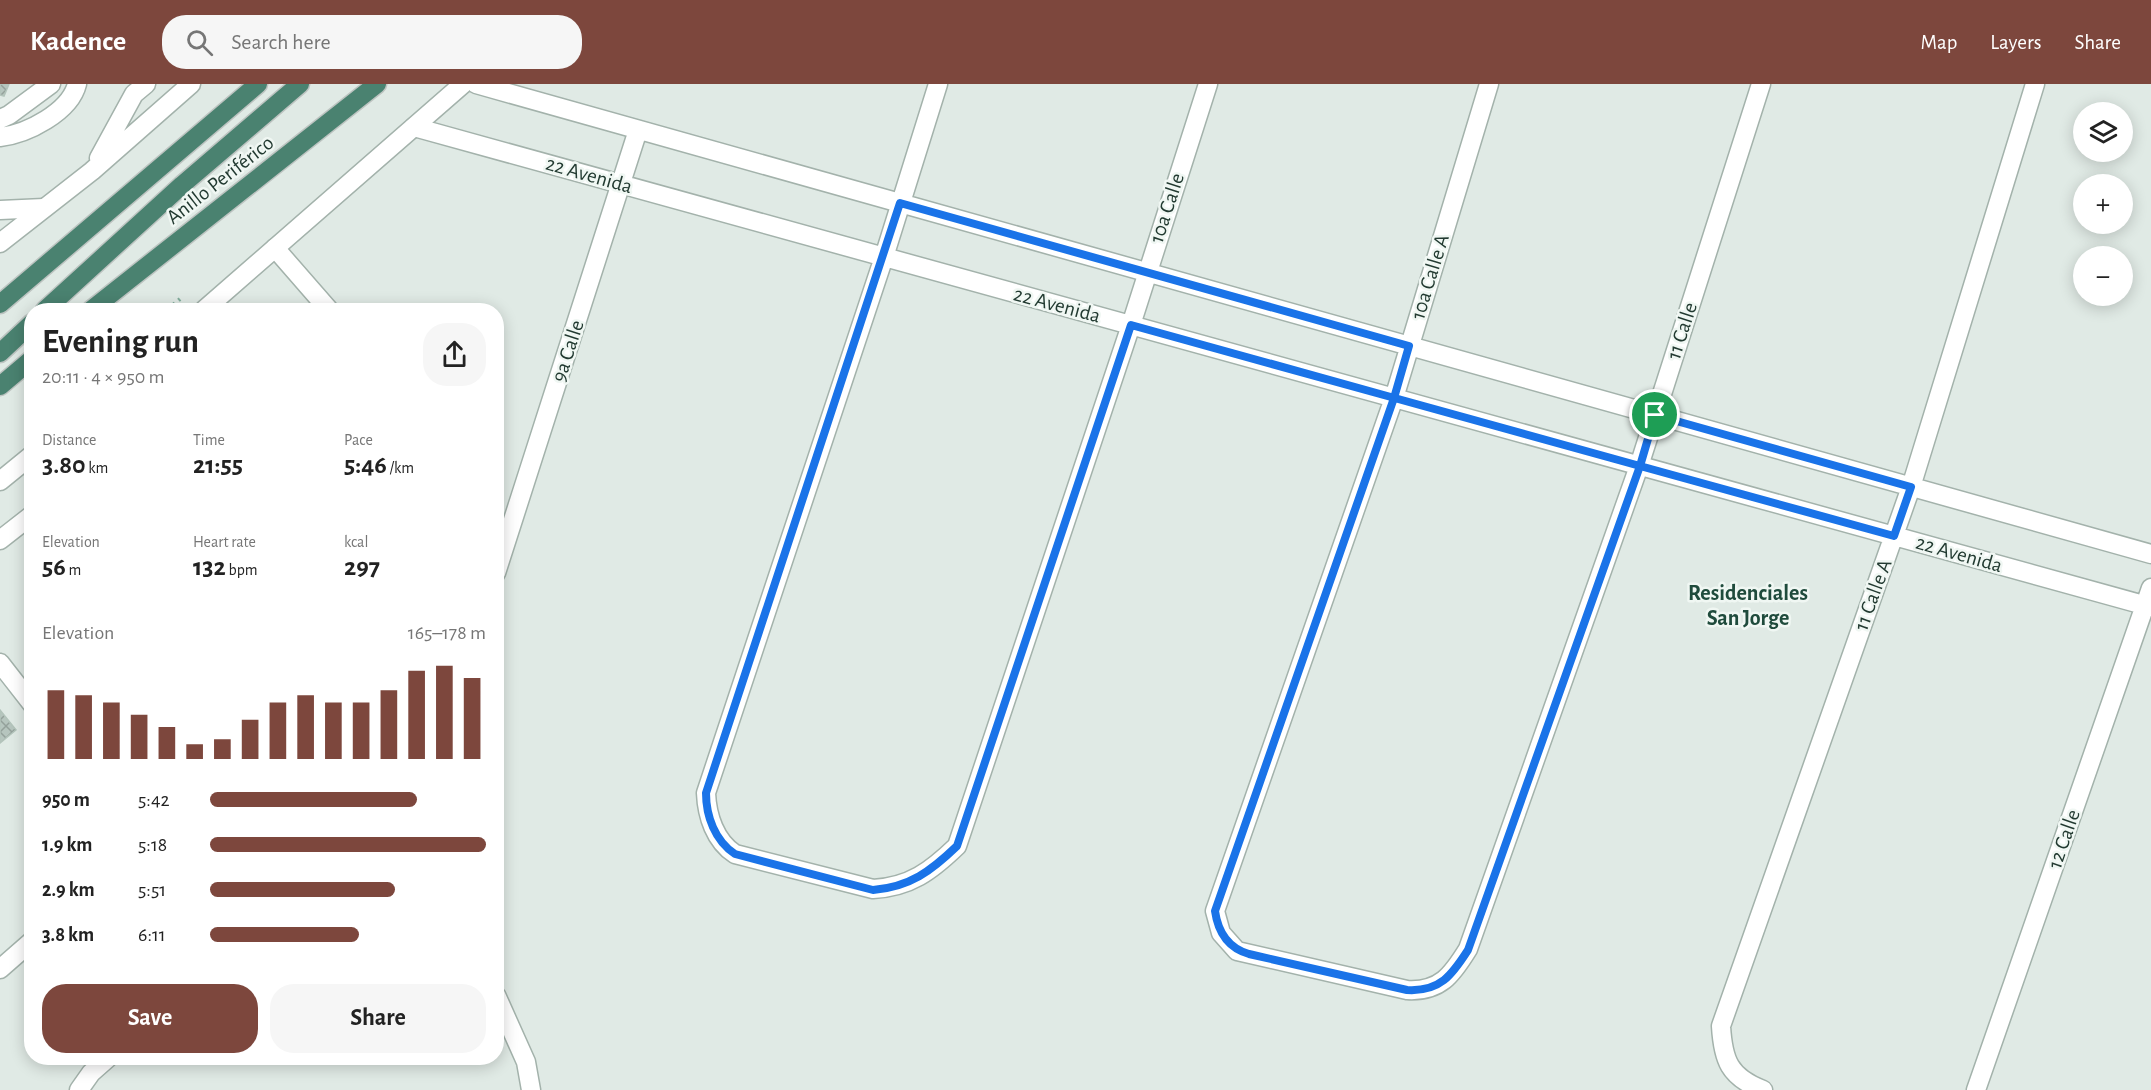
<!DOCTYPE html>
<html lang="en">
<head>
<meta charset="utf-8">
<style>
  :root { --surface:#fff; --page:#f6f6f6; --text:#222; --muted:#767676; --accent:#7d473d }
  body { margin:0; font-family:"Alegreya Sans",sans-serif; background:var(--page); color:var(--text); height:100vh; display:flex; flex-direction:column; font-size:22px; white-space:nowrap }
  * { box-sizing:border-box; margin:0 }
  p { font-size:20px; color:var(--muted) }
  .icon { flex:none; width:33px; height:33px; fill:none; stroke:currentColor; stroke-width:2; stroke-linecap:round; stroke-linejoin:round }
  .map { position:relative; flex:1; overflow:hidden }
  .panel { position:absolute; left:24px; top:219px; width:480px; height:762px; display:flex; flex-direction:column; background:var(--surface); border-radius:24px; box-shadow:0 3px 15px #0003 }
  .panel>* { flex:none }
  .buttons { position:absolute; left:2073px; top:18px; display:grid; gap:12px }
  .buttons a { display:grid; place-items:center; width:60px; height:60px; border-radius:50%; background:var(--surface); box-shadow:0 3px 15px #0003; font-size:30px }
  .pin { position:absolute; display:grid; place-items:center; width:51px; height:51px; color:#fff; margin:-26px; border:3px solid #fff; border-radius:50%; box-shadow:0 2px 6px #0007 }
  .round { display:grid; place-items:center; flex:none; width:63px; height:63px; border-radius:24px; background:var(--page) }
  .summary { display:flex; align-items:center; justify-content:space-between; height:102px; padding:0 18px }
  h1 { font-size:33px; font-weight:700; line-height:45px }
  .figures { display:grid; grid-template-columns:repeat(3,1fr); gap:9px; height:102px; padding:6px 18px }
  .figures div { display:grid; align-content:center }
  .figures b { font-size:26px; font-weight:700 }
  .figures small { font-size:16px; font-weight:400 }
  .figures p { font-size:16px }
  .chart { height:168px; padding:12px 18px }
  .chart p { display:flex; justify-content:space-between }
  .chart svg { width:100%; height:108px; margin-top:6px; stroke:var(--accent); stroke-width:6 }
  .button { display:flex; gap:12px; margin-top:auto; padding:12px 18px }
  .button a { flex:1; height:69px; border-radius:24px; background:var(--accent); color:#fff; font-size:24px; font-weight:700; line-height:69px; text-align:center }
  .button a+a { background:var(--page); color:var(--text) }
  ul { padding:0 18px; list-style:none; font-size:20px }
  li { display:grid; grid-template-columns:96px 72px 1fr; align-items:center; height:45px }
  li i { height:15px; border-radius:8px; background:var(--accent) }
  header { display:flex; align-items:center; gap:36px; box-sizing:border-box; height:84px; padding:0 30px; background:var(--accent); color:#fff }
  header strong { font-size:28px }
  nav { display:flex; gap:33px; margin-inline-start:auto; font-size:21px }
  .search { width:420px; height:54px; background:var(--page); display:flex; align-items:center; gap:15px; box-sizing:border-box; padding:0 21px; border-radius:24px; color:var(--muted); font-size:22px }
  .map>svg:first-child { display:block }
  .building { fill:url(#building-cross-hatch); stroke:#b3c4bb; stroke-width:1.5 }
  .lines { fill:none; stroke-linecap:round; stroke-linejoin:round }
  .service-casing { stroke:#a3b2ab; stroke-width:21 }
  .minor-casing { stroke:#a3b2ab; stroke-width:21 }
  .tertiary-casing { stroke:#a3b2ab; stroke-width:21 }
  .trunk-casing { stroke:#bdc4c1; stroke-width:21 }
  .path { stroke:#82ad9c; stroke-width:4; stroke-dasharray:3 4.5; stroke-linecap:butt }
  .service { stroke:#fff; stroke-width:18 }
  .minor { stroke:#fff; stroke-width:18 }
  .tertiary { stroke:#fff; stroke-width:18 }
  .trunk { stroke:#4a8270; stroke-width:18 }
  .route-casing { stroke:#fff; stroke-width:12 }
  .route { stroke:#1a73e8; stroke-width:8 }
  .labels { text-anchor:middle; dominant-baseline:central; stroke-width:5; stroke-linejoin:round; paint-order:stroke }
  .street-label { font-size:21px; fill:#223a31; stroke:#f0f7f3 }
  .neighbourhood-label { font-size:22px; font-weight:bold; fill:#1f4b3c; stroke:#f0f7f3 }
</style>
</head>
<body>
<header>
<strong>Kadence</strong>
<div class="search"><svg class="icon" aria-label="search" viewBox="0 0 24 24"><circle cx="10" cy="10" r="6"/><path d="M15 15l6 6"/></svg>Search here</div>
<nav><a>Map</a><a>Layers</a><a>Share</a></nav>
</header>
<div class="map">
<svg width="2151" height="1006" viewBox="0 0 2151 1006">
  <defs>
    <pattern id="building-cross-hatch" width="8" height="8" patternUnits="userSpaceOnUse" patternTransform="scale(1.5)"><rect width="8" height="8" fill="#b6c5be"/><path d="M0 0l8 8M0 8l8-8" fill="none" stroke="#94a19b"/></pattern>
  </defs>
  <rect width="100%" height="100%" fill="#e0eae5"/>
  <path class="building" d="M 0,0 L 9,0 L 4,12 L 0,11 Z
    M 0,626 L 16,646 L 0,659 Z"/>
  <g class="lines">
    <g class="service-casing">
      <path id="service" d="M 0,35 L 9,31 L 51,0
        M 0,53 C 27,50 70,28 77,0
        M 0,126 L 44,124
        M 275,164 L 329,226
        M 0,456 L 32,431
        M 0,579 L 32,620
        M 0,885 L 32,857"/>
    </g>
    <g class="minor-casing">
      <path id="minor" d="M 476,0 L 2151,470
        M 938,0 L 884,173 L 706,709 C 707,732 715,757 735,770 L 873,805 C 910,803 931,787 957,762 L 1131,241 L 1208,0
        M 1489,0 L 1394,314 L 1215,827 L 1221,849 L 1237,867 L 1407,906 C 1440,908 1452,891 1468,865 L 1639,382 L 1761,0
        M 414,43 L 2151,523
        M 496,489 L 638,46
        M 496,911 L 526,978 L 531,1006
        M 79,1006 L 91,989 L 108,974
        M 1763,1006 C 1729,993 1723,976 1721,942 L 1911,403 L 2035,0
        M 1976,1006 L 2151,504"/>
    </g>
    <g class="tertiary-casing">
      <path id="tertiary" d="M 99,74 L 134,10 L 146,0
        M 0,159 L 92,87 L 191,0
        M 204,226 L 463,0
        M 0,397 L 32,371"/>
    </g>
    <g class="trunk-casing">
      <path id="trunk" d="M 0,220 L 258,0
        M 45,226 L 182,101 L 300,0
        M 91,226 L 377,0
        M 0,269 L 32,239
        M 0,302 L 32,275"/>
    </g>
    <path class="path" d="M 167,226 L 180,215"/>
    <use href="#service" class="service"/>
    <use href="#minor" class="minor"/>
    <use href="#tertiary" class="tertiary"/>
    <use href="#trunk" class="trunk"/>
  </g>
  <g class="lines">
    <g class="route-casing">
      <path id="route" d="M 1655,331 L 1640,382 C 1470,335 1301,288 1131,241 L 957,762 C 931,787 910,803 873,806 L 735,770 C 715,757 706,732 706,709 L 900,119 L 1409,262 L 1394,314 L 1215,827 C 1218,848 1228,864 1249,870 L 1407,906 C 1440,908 1452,891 1468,866 L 1640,382 L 1894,452 L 1911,403 L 1655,331"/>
    </g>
    <use href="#route" class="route"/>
  </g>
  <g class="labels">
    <g class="street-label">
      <text transform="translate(589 91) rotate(16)">22 Avenida</text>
      <text transform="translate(220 96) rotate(-38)">Anillo Periférico</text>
      <text transform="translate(1167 124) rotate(-72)">10a Calle</text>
      <text transform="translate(1430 193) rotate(-73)">10a Calle A</text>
      <text transform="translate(1057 221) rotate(15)">22 Avenida</text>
      <text transform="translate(1682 247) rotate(-72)">11 Calle</text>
      <text transform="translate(568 267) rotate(-72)">9a Calle</text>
      <text transform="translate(1959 470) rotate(16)">22 Avenida</text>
      <text transform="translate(1873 511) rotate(-70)">11 Calle A</text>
      <text transform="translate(2064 755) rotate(-71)">12 Calle</text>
    </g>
    <g class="neighbourhood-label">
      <text x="1748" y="509">Residenciales<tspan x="1748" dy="25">San Jorge</tspan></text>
    </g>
  </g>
</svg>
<div class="buttons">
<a><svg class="icon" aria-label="layers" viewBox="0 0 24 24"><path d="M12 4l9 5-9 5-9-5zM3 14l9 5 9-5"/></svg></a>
<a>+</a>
<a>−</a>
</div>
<div class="pin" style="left:1655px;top:331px;background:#1e9e55"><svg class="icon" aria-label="arrive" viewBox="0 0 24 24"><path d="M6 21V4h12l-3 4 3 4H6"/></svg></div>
<section class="panel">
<div class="summary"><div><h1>Evening run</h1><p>20:11 · 4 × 950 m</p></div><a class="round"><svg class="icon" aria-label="share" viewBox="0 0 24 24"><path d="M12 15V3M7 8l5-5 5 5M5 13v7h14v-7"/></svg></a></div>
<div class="figures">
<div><p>Distance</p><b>3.80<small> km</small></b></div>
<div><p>Time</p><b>21:55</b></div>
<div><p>Pace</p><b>5:46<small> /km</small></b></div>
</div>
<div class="figures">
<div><p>Elevation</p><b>56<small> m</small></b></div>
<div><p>Heart rate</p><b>132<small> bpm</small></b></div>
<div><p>kcal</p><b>297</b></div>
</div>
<div class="chart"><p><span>Elevation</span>165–178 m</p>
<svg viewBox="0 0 160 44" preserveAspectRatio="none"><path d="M5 44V16M15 44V18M25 44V21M35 44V26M45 44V31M55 44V38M65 44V36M75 44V28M85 44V21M95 44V18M105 44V21M115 44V21M125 44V16M135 44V8M145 44V6M155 44V11"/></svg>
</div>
<ul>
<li><b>950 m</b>5:42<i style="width:75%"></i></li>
<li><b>1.9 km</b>5:18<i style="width:100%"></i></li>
<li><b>2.9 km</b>5:51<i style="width:67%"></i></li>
<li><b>3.8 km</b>6:11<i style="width:54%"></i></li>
</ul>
<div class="button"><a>Save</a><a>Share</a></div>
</section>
</div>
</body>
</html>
